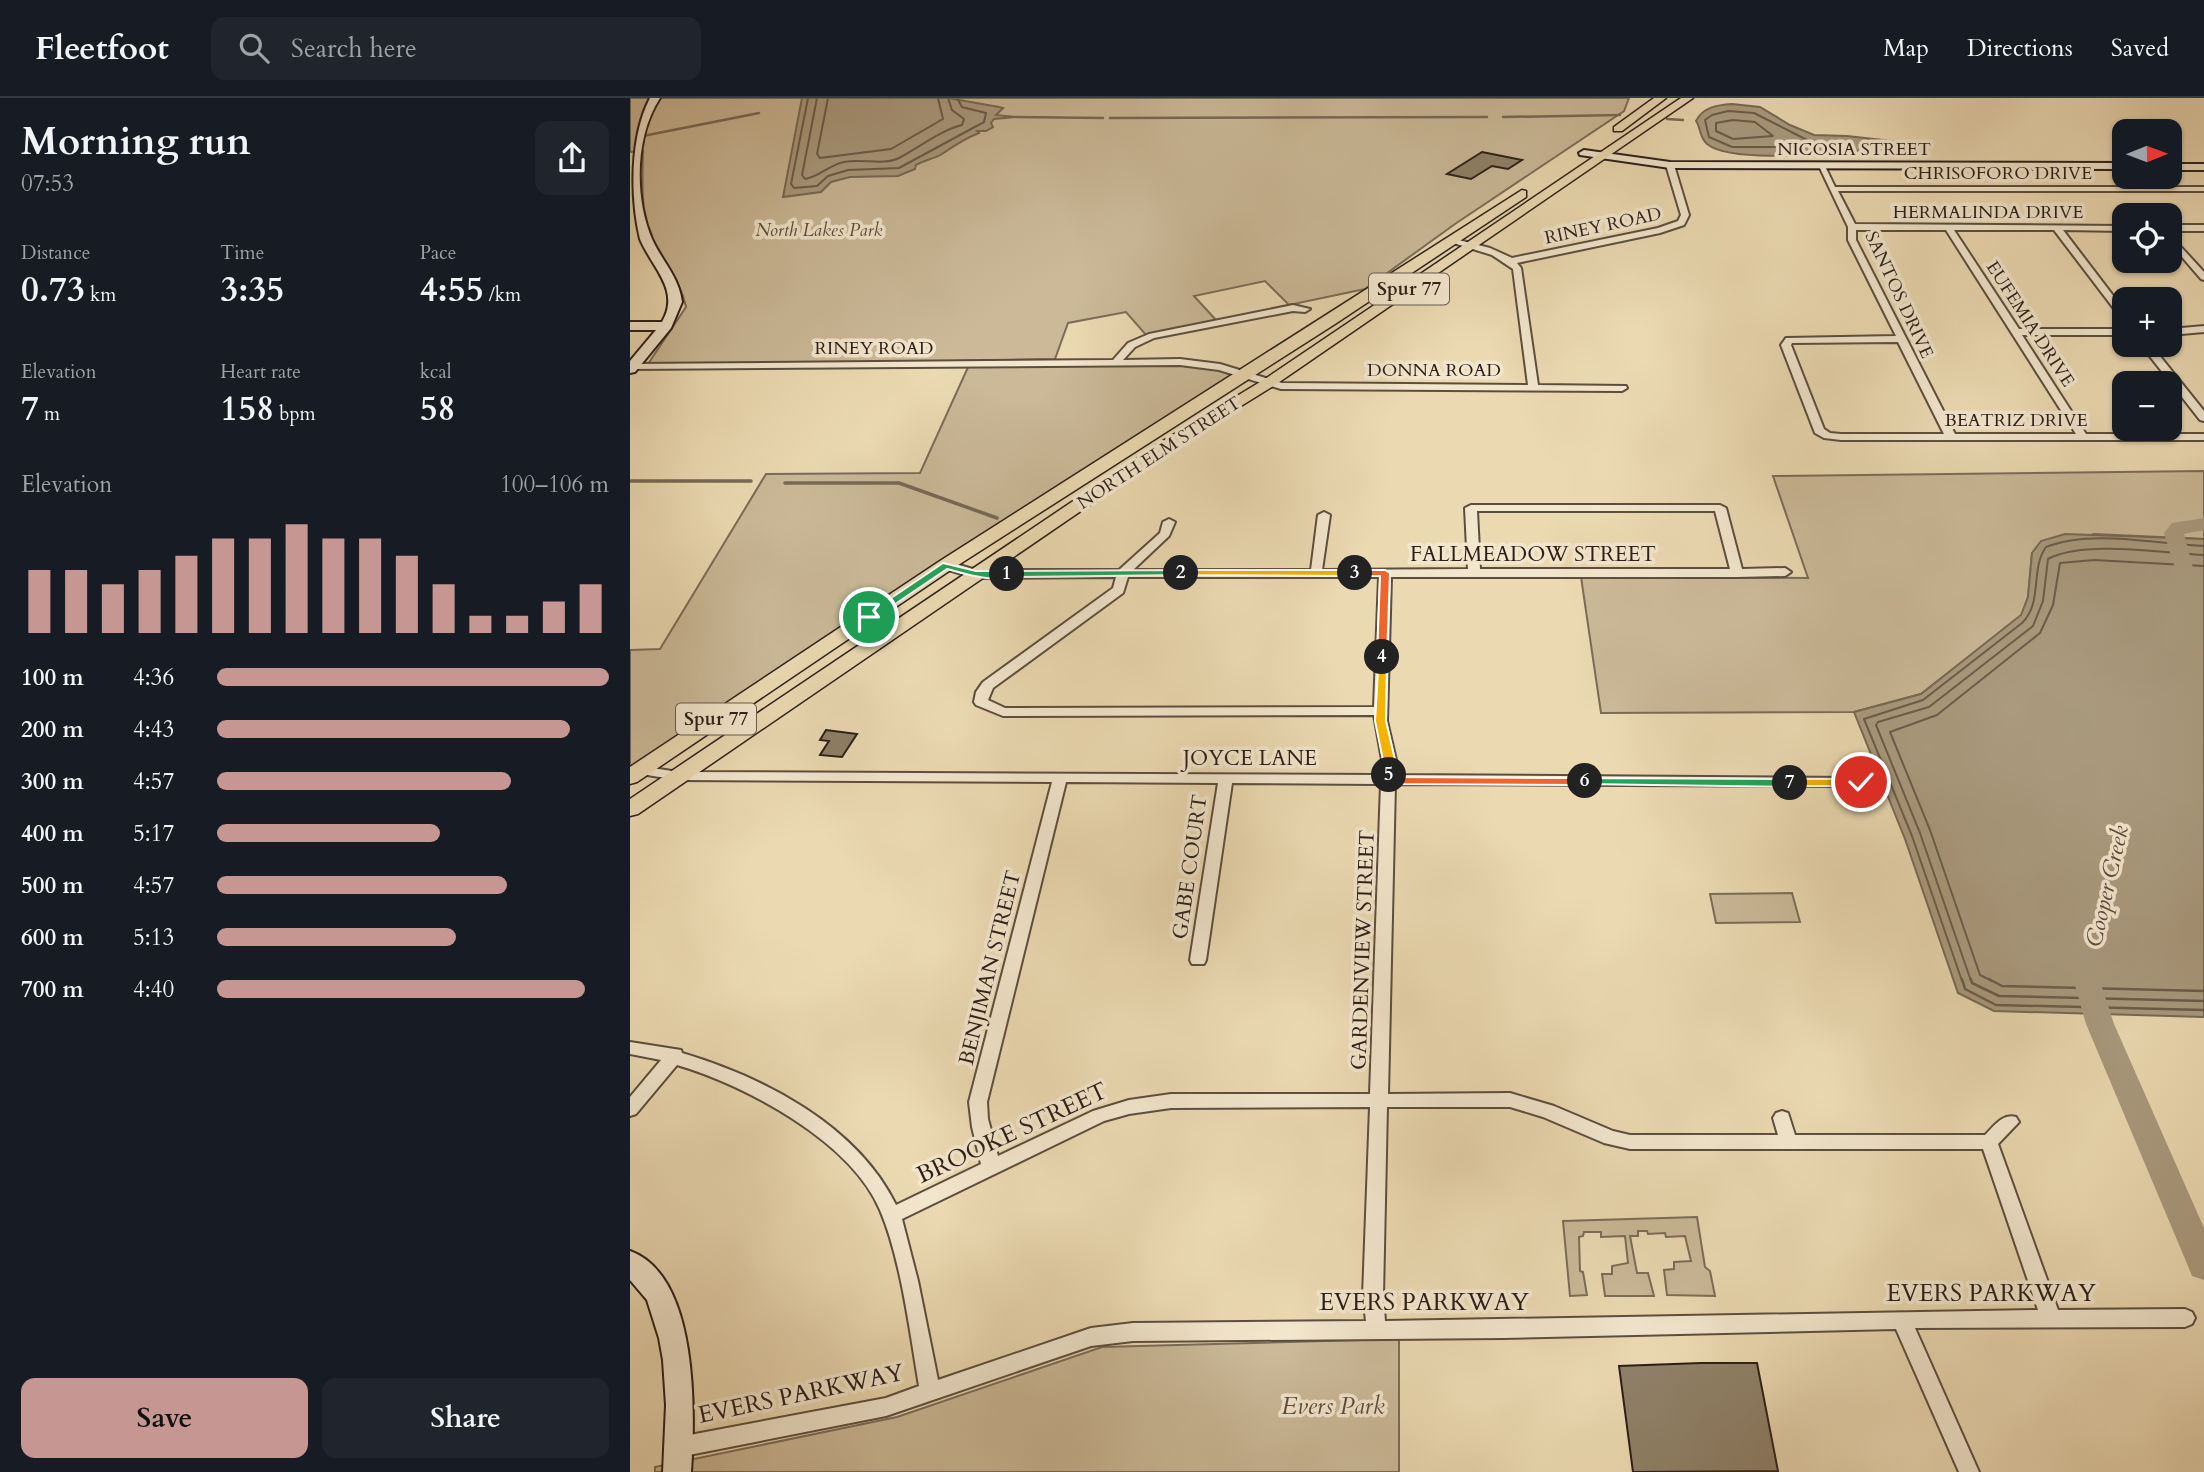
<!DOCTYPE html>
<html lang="en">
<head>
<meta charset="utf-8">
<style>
  :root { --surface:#171b24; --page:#20242c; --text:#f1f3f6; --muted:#9ea1a6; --line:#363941; --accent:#c59692 }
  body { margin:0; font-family:Cardo,serif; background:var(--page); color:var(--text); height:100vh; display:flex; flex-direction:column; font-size:26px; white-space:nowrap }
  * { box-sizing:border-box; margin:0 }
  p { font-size:23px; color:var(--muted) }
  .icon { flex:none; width:38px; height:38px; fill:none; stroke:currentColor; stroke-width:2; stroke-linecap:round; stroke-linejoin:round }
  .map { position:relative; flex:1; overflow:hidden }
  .drawer { display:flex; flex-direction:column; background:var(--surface); width:630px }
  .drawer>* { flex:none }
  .needle { width:46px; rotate:89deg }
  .buttons { position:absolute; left:1482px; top:21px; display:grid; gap:14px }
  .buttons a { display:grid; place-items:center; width:70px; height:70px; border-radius:14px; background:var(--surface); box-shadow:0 2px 5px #0004; font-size:35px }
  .pin { position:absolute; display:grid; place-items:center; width:60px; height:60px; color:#fff; margin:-30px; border:4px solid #fff; border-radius:50%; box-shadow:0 2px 7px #0007 }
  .km { position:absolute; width:35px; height:35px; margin:-18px; border-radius:50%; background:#222; color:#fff; font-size:19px; line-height:35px; text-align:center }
  .round { display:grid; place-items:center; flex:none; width:74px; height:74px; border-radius:14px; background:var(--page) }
  .headline { display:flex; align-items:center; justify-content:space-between; height:119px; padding:0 21px }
  h1 { font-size:38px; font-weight:800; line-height:52px }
  .figures { display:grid; grid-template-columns:repeat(3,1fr); gap:10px; height:119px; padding:7px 21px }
  .figures div { display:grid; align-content:center }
  .figures b { font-size:35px; font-weight:800 }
  .figures small { font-size:19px; font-weight:400 }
  .figures p { font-size:19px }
  .chart { height:196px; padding:14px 21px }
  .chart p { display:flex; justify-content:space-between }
  .chart svg { width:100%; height:126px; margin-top:7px; stroke:var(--accent); stroke-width:6 }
  .primary-button { display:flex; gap:14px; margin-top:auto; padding:14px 21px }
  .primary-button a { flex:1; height:80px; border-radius:14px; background:var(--accent); color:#111; font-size:28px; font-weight:800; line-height:80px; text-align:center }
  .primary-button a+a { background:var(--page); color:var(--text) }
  ul { padding:0 21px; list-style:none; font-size:23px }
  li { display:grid; grid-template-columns:112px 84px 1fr; align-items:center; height:52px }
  li i { height:18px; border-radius:9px; background:var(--accent) }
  header { display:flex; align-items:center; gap:42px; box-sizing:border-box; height:98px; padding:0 35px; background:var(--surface); border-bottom:2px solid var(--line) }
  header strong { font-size:33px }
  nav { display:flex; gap:38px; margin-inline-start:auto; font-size:24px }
  .search { width:490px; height:63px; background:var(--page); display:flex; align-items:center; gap:18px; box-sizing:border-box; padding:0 24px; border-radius:14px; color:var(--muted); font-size:26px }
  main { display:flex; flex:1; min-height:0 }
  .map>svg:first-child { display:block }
  .green { fill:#cbb998; stroke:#7c6c58; stroke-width:2 }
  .water { fill:#aa9a7e; stroke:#786955; stroke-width:2 }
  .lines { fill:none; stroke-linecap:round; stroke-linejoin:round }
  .shore-far1 { stroke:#6b5c4b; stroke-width:2 }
  .shore { stroke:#6b5c4b; stroke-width:2.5 }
  .stream-far2 { stroke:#786955; stroke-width:2.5 }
  .stream-far1 { stroke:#786955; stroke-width:3.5 }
  .stream { stroke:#786955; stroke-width:4.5 }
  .river { fill:#aa9a7e; fill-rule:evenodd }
  .building { fill:#8f8068; stroke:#2c1f18; stroke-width:2 }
  .street-casing { stroke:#5c4e3e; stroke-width:4 }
  .secondary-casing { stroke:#2c1f18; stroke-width:4 }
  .primary-casing { stroke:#2c1f18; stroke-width:3 }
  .street { fill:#f2e6cd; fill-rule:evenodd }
  .secondary { fill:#f2e6cd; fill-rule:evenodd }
  .primary { fill:#ebd9b2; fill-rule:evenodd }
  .split-1 { fill:#22a559; stroke:#fff; stroke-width:2 }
  .split-2 { fill:#22a559; stroke:#fff; stroke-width:2 }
  .split-3 { fill:#f5b400; stroke:#fff; stroke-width:2 }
  .split-4 { fill:#f0652b; stroke:#fff; stroke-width:2 }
  .split-5 { fill:#f5b400; stroke:#fff; stroke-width:2 }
  .split-6 { fill:#f0652b; stroke:#fff; stroke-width:2 }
  .split-7 { fill:#22a559; stroke:#fff; stroke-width:2 }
  .split-8 { fill:#f5b400; stroke:#fff; stroke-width:2 }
  .labels { text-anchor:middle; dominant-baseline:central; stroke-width:7; stroke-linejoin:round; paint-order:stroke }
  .far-street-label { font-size:18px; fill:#2c1f18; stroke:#f2e6cd }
  .far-park-label { font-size:18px; font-style:italic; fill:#5c4d3e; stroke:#f2e6cd }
  .shield { fill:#f2e6cd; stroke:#675b4e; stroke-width:2 }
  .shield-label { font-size:19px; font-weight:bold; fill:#2c1f18 }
  .street-label { font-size:21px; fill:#2c1f18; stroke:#f2e6cd }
  .water-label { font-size:23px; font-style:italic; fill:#584a3c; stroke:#f2e6cd }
  .near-street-label { font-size:24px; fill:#2c1f18; stroke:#f2e6cd }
  .near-park-label { font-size:24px; font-style:italic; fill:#5c4d3e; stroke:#f2e6cd }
</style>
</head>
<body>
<header>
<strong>Fleetfoot</strong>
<div class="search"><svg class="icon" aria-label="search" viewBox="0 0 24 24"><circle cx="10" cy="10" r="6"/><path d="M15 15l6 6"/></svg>Search here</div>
<nav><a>Map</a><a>Directions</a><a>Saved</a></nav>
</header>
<main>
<section class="drawer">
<div class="headline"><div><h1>Morning run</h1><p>07:53</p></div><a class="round"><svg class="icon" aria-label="share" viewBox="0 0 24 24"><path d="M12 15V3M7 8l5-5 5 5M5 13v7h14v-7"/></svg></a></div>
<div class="figures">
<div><p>Distance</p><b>0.73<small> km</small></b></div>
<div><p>Time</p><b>3:35</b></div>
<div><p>Pace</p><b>4:55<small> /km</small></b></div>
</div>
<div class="figures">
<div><p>Elevation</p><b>7<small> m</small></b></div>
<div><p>Heart rate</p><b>158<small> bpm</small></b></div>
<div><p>kcal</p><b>58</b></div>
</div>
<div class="chart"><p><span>Elevation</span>100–106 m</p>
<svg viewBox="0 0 160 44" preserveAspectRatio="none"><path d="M5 44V22M15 44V22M25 44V27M35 44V22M45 44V17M55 44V11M65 44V11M75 44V6M85 44V11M95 44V11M105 44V17M115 44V27M125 44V38M135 44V38M145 44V33M155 44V27"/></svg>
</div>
<ul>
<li><b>100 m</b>4:36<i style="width:100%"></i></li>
<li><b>200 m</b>4:43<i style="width:90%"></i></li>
<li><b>300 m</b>4:57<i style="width:75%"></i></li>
<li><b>400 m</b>5:17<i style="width:57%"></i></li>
<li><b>500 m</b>4:57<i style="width:74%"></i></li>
<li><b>600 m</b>5:13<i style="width:61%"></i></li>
<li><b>700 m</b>4:40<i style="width:94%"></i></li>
</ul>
<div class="primary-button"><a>Save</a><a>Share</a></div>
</section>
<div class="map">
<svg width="1574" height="1374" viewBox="0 0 1574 1374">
  <rect width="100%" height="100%" fill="#ebd9b2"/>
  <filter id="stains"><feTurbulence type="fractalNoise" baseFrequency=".00286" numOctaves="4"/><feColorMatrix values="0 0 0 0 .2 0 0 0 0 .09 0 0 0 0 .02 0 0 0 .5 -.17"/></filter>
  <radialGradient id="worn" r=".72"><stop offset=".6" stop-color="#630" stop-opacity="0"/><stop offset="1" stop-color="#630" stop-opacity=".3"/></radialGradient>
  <path class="green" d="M 0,0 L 999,0 L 994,13 L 825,126 L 735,191 L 659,207 L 635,183 L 564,198 L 586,222 L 516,237 L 496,214 L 438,225 L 425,261 L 16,269 L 56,209 C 52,187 39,174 28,155 C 10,123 12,88 13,53 L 0,54 Z
    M 541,266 C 560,267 591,265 604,279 L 0,671 L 0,552 L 30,551 L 136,376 L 290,375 L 339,267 Z
    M 1574,373 L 1574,441 L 1464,436 L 1402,455 L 1398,499 L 1392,517 L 1291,596 L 1224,614 L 971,615 L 951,479 L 1178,480 L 1143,378 Z
    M 1162,795 L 1170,824 L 1086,825 L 1080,796 Z
    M 1067,1119 L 1075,1169 L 1080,1173 L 1085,1198 L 1037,1197 L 1034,1172 L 1044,1171 L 1044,1164 L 1061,1163 L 1055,1138 L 1036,1139 L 1035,1135 L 1018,1136 L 1017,1133 L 1008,1133 L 1008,1138 L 1000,1138 L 1007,1175 L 1018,1175 L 1024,1198 L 975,1198 L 972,1176 L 982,1176 L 982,1168 L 998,1165 L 995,1138 L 971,1139 L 971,1134 L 954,1134 L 953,1138 L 949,1139 L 950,1173 L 953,1174 L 957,1197 L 940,1198 L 933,1123 Z
    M 769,1241 L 769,1374 L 25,1374 L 25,1369 L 267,1319 L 472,1249 Z"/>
  <path class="water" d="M 172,0 L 318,0 L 369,9 L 373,10 L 366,17 L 386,19 L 364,21 L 361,25 L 363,29 L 356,33 L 347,33 L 349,35 C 336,40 322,49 312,56 C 304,61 294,62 286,67 L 285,71 L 268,78 L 220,79 L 201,84 L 191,94 L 153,99 Z
    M 1102,6 L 1130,9 L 1160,27 L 1184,37 L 1217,38 L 1280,45 L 1262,47 L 1273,50 C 1231,51 1105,69 1077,46 C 1069,39 1071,30 1066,23 C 1073,9 1087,7 1102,6 Z
    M 1435,436 L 1574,441 L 1574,919 L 1364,913 L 1328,895 L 1275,741 L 1224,614 L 1291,596 L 1391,517 L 1398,499 L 1402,455 L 1411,443 Z"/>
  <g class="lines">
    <path class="shore-far1" d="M 178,0 L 161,86 L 164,90 L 187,88 L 198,78 L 218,72 L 269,70 L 354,24 L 356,15 L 332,9 L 327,0
      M 187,0 L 172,77 L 175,81 C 189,79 199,67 214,64 C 231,60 253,68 269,60 C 290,49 309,33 332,27 L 334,21 L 322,12 L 318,0
      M 198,0 L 187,56 L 190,60 L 261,51 L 313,21 L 308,0
      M 1098,13 L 1124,15 L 1177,42 L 1178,46 L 1171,49 L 1102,49 L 1079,39 L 1075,22 L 1082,17 Z
      M 1103,22 L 1125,24 L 1143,38 L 1103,41 L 1086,33 L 1086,25 Z
      M 1332,883 L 1282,738 L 1234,621 L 1293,602 L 1392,525 C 1413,505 1400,471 1416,449 C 1461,431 1526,446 1574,448
      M 1341,883 L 1290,735 L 1246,627 L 1248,624 L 1299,609 L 1403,528 L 1413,503 L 1418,461 C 1453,442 1533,455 1574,457
      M 1362,883 L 1350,877 L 1300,732 L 1260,634 L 1307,617 L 1410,535 L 1423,507 L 1430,465 L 1464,462 L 1574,468"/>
    <path class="shore" d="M 1332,881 L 1335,891 L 1366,907 L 1574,912
      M 1341,881 L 1342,885 L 1369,898 L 1574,903
      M 1359,881 L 1372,888 L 1574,893"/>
    <path class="stream-far2" d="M 386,19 L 473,20
      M 873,19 L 990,17
      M 480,20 L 857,19
      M 1037,21 L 1053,22
      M 13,38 L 129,15"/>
    <path class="stream-far1" d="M 0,383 L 121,383
      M 155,385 L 269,385 L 367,420"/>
    <path class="stream" d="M 1242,683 L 1255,683"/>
    <path class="river" d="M 1574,420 L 1574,432 L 1554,436 L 1563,470 L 1560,474 L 1546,474 L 1534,435 L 1542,425 Z
      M 1459,877 L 1469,880 L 1484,926 L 1574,1130 L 1574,1182 L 1562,1178 L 1558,1168 L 1456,926 L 1445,887 L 1449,880 Z"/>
  </g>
  <path class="building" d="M 852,54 L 892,62 L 878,71 L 862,68 L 841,81 L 817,76 Z
    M 196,632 L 227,636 L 212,659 L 190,657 L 199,643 L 190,642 Z
    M 1071,1265 L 1127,1265 L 1148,1373 L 1003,1374 L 989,1268 Z"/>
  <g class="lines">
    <g class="street-casing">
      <path id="street" d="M 1040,65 L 1044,67 L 1059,117 L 1054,127 L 1030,135 L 887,165 L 891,170 L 908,287 L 996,288 L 997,290 L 992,293 L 651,291 L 589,272 L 550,267 L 0,271 L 2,266 L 483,262 L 498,245 L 519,236 L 663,207 L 680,211 L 675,214 L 663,213 L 524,240 L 505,249 L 493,262 L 550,261 L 590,266 L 652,285 L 898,287 L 883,171 L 862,157 L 817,143 L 821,140 L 860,150 L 882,160 L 1028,130 L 1048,123 L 1051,117 L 1036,67 Z
        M 1188,66 L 1194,66 L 1205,89 L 1574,89 L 1574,93 L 1208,93 L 1225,126 L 1494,128 L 1494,133 L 1433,132 L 1494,212 L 1494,221 L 1491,220 L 1424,132 L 1324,132 L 1389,231 L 1494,231 L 1494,237 L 1392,237 L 1456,336 L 1574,336 L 1574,342 L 1211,342 L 1194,340 L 1185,335 L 1151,247 L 1156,240 L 1266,238 L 1218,142 L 1218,129 ZM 1226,132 L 1316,132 L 1446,336 L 1325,336 L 1226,142 ZM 1268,244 L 1314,336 L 1211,336 L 1200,335 L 1194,331 L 1161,247 L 1162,245 Z
        M 1540,127 L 1574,127 L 1574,133 L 1540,133 Z
        M 1540,137 L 1574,174 L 1574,182 L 1571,181 L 1540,145 Z
        M 1574,228 L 1574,234 L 1540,237 L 1540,231 Z
        M 1511,247 L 1521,247 L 1574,313 L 1574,323 L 1570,322 Z
        M 841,407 L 1090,407 L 1096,410 L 1112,471 L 1155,470 L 1161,474 L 1155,478 L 1107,479 L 761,479 L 757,623 L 766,662 L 765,677 L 1231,680 L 1238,684 L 1231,688 L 765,686 L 758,996 L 880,995 L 924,1008 L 983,1033 L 1000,1037 L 1148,1037 L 1143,1020 L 1146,1015 L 1152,1013 L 1158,1015 L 1165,1037 L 1355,1037 C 1364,1028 1373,1015 1386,1019 L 1389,1024 L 1368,1046 L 1428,1212 L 1555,1211 L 1562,1214 L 1565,1220 L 1562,1226 L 1555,1229 L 1285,1230 L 1349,1374 L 1329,1374 L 1266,1231 L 873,1240 L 503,1243 L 461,1248 L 256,1318 L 49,1359 L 42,1356 L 39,1349 L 42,1342 L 49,1339 L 256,1300 L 289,1288 C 280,1235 271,1161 250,1112 C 221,1043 115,987 47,967 L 6,1016 L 0,1018 L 0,999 L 31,962 L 0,956 L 0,944 L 51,952 L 52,955 C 133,979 227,1027 266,1107 L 351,1066 L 342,1029 L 339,1004 L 422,684 L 48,682 L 5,675 L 3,672 L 5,669 L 10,668 L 48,674 L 752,677 L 752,662 L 744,617 L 373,618 L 346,607 L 344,604 L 346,594 L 353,584 L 483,490 L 486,479 L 345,480 L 312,470 L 310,467 L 316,463 L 346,472 L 489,472 L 530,435 L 533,424 L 539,421 L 545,424 L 539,438 L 503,472 L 681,472 L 688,417 L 694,414 L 700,417 L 692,472 L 838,471 L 835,410 ZM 847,413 L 1085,413 L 1100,471 L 850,471 ZM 498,479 L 749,479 L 744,609 L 375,610 L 358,602 L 363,590 L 493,495 ZM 436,684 L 588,685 L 560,862 L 562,866 L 574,866 L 576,862 L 602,685 L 751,686 L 740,996 L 541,996 L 499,1002 L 463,1013 L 368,1058 L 358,1021 L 357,1004 ZM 740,1009 L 733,1198 L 736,1223 L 503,1225 L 461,1230 L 308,1282 L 288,1183 L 272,1121 L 474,1023 L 499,1016 L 541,1010 ZM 757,1009 L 880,1009 L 913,1019 L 974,1045 L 1000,1051 L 1353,1051 L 1408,1212 L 755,1223 L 753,1198 Z"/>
    </g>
    <g class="secondary-casing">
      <path id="secondary" d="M 20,0 L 30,0 C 5,38 4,99 22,141 C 32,163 49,179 52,204 L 41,230 L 5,274 L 0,275 L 0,263 L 26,232 L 0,232 L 0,224 L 32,224 C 51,192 22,170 10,141 C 0,99 0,38 20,0 Z
        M 954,52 L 1040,64 L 1494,65 L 1494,71 L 1040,70 L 950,57 L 949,55 Z
        M 1540,66 L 1574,66 L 1574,72 L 1540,72 Z
        M 0,1153 C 69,1178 65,1316 61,1374 L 33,1374 L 36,1307 L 33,1262 L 29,1240 L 17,1202 L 0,1182 Z"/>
    </g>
    <g class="primary-casing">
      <path id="primary" d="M 1024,0 L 1036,0 L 992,33 L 984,33 L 984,29 Z
        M 1051,0 L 1063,0 L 645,287 L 540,352 L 8,716 L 0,718 L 0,701 L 528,346 L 635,281 Z
        M 892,92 L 896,93 L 896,99 L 705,226 L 322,471 L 7,684 L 0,686 L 0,669 L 310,463 Z"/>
    </g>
    <use href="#street" class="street"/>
    <use href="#secondary" class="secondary"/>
    <use href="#primary" class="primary"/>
  </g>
  <path class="split-1" d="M 313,465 L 346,473 L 377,473 L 382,476 C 364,486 336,476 317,471 L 243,521 L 236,521 L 236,517 Z"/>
  <path class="split-2" d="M 551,472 L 556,475 L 555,477 L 377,479 L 372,476 L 377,473 Z"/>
  <path class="split-3" d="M 551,472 L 725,472 L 730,475 L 725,478 L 548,477 L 546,475 Z"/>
  <path class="split-4" d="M 755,472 L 760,475 L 757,559 L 752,562 L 747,559 L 750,478 L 725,478 L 720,475 L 725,472 Z"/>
  <path class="split-5" d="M 749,556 L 757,559 L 756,623 L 765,662 L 764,677 L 759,681 L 753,677 L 753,662 L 745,623 Z"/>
  <path class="split-6" d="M 759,674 L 764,679 L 955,680 L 960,683 L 955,687 L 759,686 L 753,682 L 753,677 Z"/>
  <path class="split-7" d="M 955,680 L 1160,681 L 1165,685 L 1160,689 L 951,686 L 949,683 Z"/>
  <path class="split-8" d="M 1160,681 L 1231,681 L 1237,684 L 1231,688 L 1156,688 L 1156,682 Z"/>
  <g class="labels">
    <g class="far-street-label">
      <text x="1224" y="51">NICOSIA STREET</text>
      <text x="1368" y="75">CHRISOFORO DRIVE</text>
      <text x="1358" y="114">HERMALINDA DRIVE</text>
      <text transform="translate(973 128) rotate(-12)">RINEY ROAD</text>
      <text transform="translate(1269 197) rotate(65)">SANTOS DRIVE</text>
      <text transform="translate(1400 226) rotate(57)">EUFEMIA DRIVE</text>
      <text x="244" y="250">RINEY ROAD</text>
      <text x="804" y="272">DONNA ROAD</text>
      <text x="1386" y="322">BEATRIZ DRIVE</text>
      <text transform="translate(529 355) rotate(-33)">NORTH ELM STREET</text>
    </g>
    <g class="far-park-label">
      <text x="189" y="132">North Lakes Park</text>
    </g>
    <g class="shield">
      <rect x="739" y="175.5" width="80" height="31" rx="5"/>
      <rect x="46" y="605.5" width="80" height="31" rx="5"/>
    </g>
    <g class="shield-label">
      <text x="779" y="191">Spur 77</text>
      <text x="86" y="621">Spur 77</text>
    </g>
    <g class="street-label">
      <text x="903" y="456">FALLMEADOW STREET</text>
      <text x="620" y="660">JOYCE LANE</text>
      <text transform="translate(560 769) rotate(-82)">GABE COURT</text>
      <text transform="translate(733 852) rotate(-88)">GARDENVIEW STREET</text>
      <text transform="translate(360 870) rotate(-76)">BENJIMAN STREET</text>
    </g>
    <g class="water-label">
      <text transform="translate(1477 788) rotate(-77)">Cooper Creek</text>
    </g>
    <g class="near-street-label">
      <text transform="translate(382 1035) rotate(-25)">BROOKE STREET</text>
      <text x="1361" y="1195">EVERS PARKWAY</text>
      <text x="794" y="1204">EVERS PARKWAY</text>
      <text transform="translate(171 1296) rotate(-12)">EVERS PARKWAY</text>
    </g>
    <g class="near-park-label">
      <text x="703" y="1308">Evers Park</text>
    </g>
  </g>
  <rect width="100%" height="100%" filter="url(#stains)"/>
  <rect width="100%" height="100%" fill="url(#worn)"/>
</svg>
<div class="buttons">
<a><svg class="needle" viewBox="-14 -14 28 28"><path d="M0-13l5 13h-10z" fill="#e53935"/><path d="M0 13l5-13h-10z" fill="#9ea1a6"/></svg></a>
<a><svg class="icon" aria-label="locate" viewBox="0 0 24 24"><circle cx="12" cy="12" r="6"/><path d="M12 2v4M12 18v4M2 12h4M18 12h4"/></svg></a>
<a>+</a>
<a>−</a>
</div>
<div class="pin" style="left:239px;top:519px;background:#1e9e55"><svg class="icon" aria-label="arrive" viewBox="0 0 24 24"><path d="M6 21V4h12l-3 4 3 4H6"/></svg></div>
<div class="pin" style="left:1231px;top:684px;background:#d93025"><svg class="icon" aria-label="check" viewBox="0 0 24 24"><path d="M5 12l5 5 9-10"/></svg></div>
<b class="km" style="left:377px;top:476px">1</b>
<b class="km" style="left:551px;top:475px">2</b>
<b class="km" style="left:725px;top:475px">3</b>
<b class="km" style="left:752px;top:559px">4</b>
<b class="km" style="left:759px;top:677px">5</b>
<b class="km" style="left:955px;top:683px">6</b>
<b class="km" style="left:1160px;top:685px">7</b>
</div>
</main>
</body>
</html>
